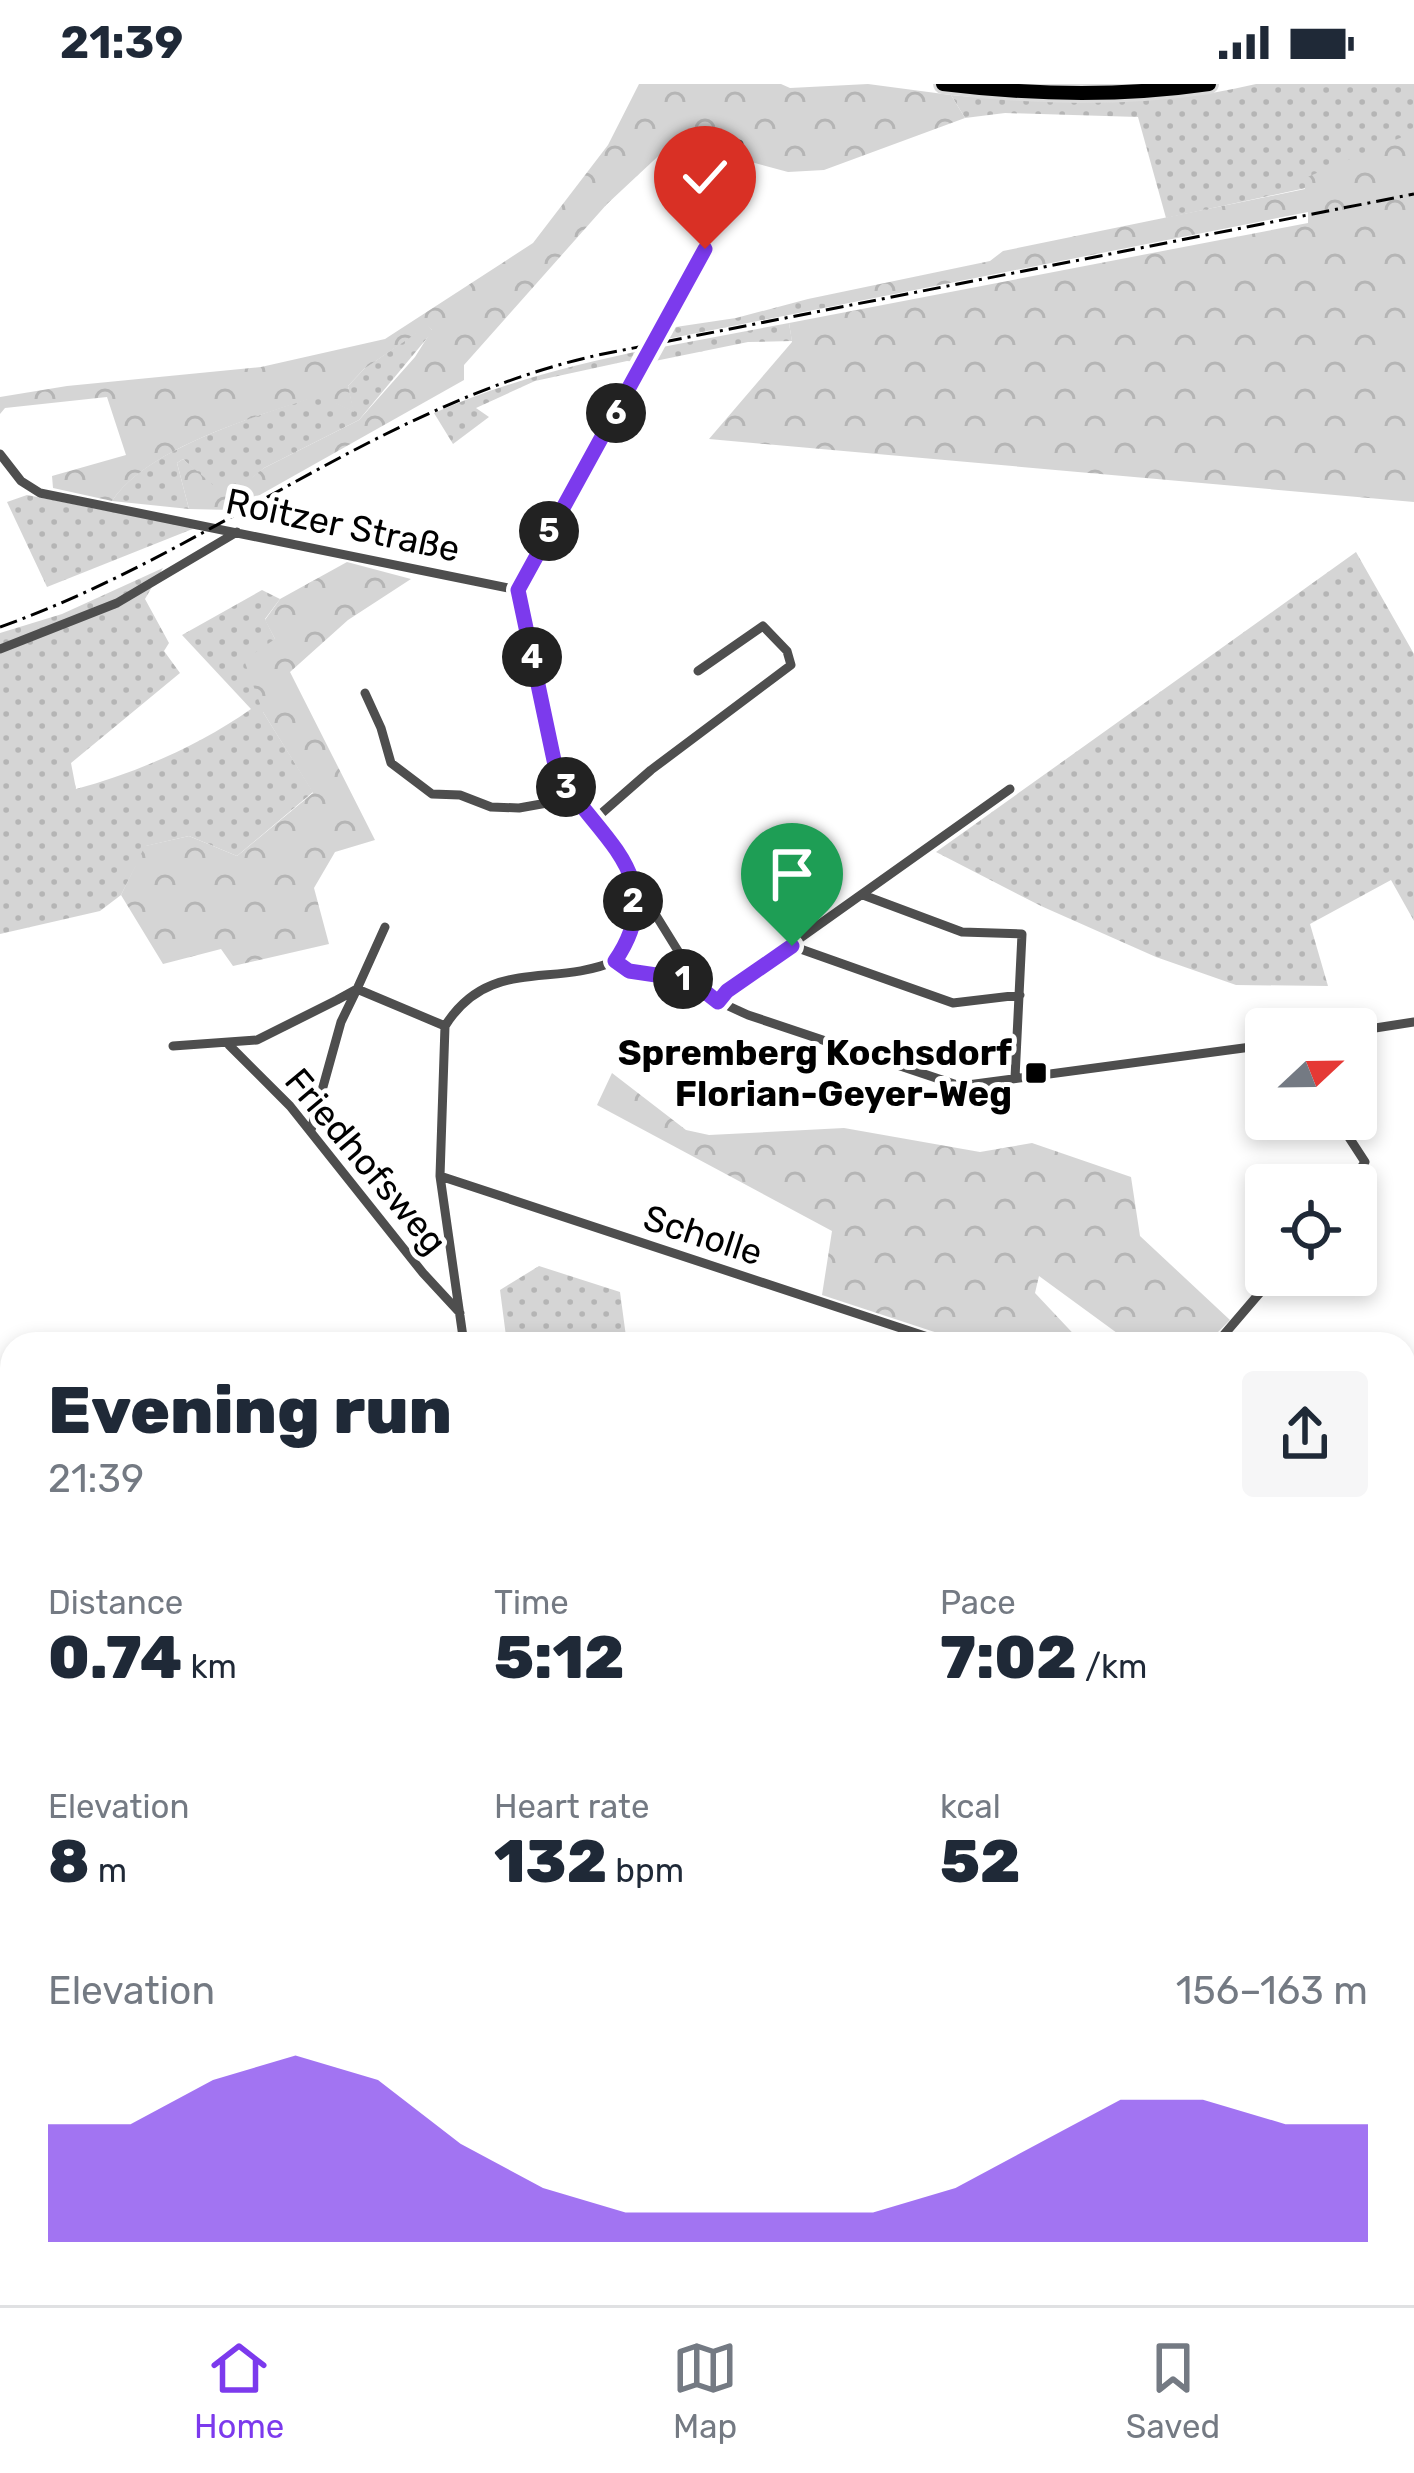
<!DOCTYPE html>
<html lang="en">
<head>
<meta charset="utf-8">
<style>
  :root { --surface:#fff; --page:#f6f6f7; --text:#1f2937; --muted:#747a83; --line:#e0e1e3; --accent:#7c3aed }
  body { margin:0; font-family:Rubik,sans-serif; background:var(--page); color:var(--text); height:100vh; display:flex; flex-direction:column; font-size:45px; white-space:nowrap }
  * { box-sizing:border-box; margin:0 }
  p { font-size:39px; color:var(--muted) }
  .icon { flex:none; width:66px; height:66px; fill:none; stroke:currentColor; stroke-width:2; stroke-linecap:round; stroke-linejoin:round }
  .map { position:relative; flex:1; overflow:hidden }
  .side { position:absolute; left:0px; top:1248px; width:1416px; height:975px; display:flex; flex-direction:column; background:var(--surface); border-radius:36px 36px 0 0; box-shadow:0 6px 18px #0003 }
  .side>* { flex:none }
  .needle { width:78px; rotate:68deg }
  .fabs { position:absolute; left:1245px; top:924px; display:grid; gap:24px }
  .fabs a { display:grid; place-items:center; width:132px; height:132px; border-radius:12px; background:var(--surface); box-shadow:0 6px 18px #0003; font-size:60px }
  .pin { position:absolute; display:grid; place-items:center; width:102px; height:102px; color:#fff; margin:-123px -51px; border-radius:50% 50% 50% 0; rotate:-45deg; box-shadow:0 0 12px #0007 }
  .pin .icon { rotate:45deg }
  .km { position:absolute; width:60px; height:60px; margin:-30px; border-radius:50%; background:#222; color:#fff; font-size:33px; line-height:60px; text-align:center }
  .round { display:grid; place-items:center; flex:none; width:126px; height:126px; border-radius:12px; background:var(--page) }
  .summary { display:flex; align-items:center; justify-content:space-between; height:204px; padding:0 48px }
  h1 { font-size:66px; font-weight:800; line-height:90px }
  .metrics { display:grid; grid-template-columns:repeat(3,1fr); gap:18px; height:204px; padding:12px 48px }
  .metrics div { display:grid; align-content:center }
  .metrics b { font-size:60px; font-weight:800 }
  .metrics small { font-size:33px; font-weight:400 }
  .metrics p { font-size:33px }
  .chart { height:336px; padding:24px 48px }
  .chart p { display:flex; justify-content:space-between }
  .chart svg { width:100%; height:216px; margin-top:12px; fill:var(--accent); opacity:.7 }
  .status { display:flex; justify-content:space-between; align-items:center; height:84px; padding:0 60px; background:var(--surface); direction:ltr }
  .status svg { height:33px; fill:currentColor }
  .tabs { display:flex; justify-content:space-around; align-items:center; height:168px; border-top:3px solid var(--line); background:var(--surface); font-size:33px; color:var(--muted) }
  .tabs a { display:grid; justify-items:center; gap:6px }
  .tabs .selected { color:var(--accent) }
  .map>svg:first-child { display:block }
  .grass { fill:url(#grass-dots) }
  .forest { fill:url(#forest-crowns) }
  .lines { fill:none; stroke-linecap:round; stroke-linejoin:round }
  .primary-casing { stroke:#dbdbdb; stroke-width:20 }
  .minor { stroke:#4e4e4e; stroke-width:9 }
  .tertiary { stroke:#4e4e4e; stroke-width:10 }
  .primary { stroke:#000; stroke-width:14 }
  .rail { stroke:#000; stroke-width:3; stroke-dasharray:18 6 3 6; stroke-linecap:butt }
  .route-casing { stroke:#fff; stroke-width:24 }
  .route { stroke:#7c3aed; stroke-width:15 }
  .poi-dot { fill:#000; stroke:#fff; stroke-width:4.5 }
  .labels { text-anchor:middle; dominant-baseline:central; stroke-width:10; stroke-linejoin:round; paint-order:stroke }
  .street-label { font-size:36px; fill:#000; stroke:#fff }
  .poi-label { font-size:36px; font-weight:bold; fill:#000; stroke:#fff; text-anchor:end }
</style>
</head>
<body>
<div class="status"><b>21:39</b><svg viewBox="0 0 49 12"><path d="M0 12V9h3v3zM5 12V6h3v6zM10 12V3h3v9zM15 12V0h3v12zM26 1h20v11H26zM47 4h2v5h-2z"/></svg></div>
<div class="map">
<svg width="1414" height="2221" viewBox="0 0 1414 2221">
  <defs>
    <pattern id="grass-dots" width="8" height="8" patternUnits="userSpaceOnUse" patternTransform="scale(3)"><rect width="8" height="8" fill="#d5d5d5"/><path d="M2 2h.1M6 6h.1" fill="none" stroke="#b5b5b5" stroke-width="1.8" stroke-linecap="round"/></pattern>
    <pattern id="forest-crowns" width="20" height="18" patternUnits="userSpaceOnUse" patternTransform="scale(3)"><rect width="20" height="18" fill="#d5d5d5"/><path d="M2 6a3 3 0 1 1 6 0M12 15a3 3 0 1 1 6 0" fill="none" stroke="#b5b5b5"/></pattern>
  </defs>
  <rect width="100%" height="100%" fill="#fff"/>
  <path class="grass" d="M 1256,0 L 1414,0 L 1414,49 L 1306,104 L 1166,134 L 1138,33 L 1005,29 L 965,34 L 951,11 C 1051,20 1158,24 1256,0 Z
    M 808,215 L 839,221 L 662,256 L 669,244 L 736,234 Z
    M 789,239 L 792,257 L 748,258 L 650,278 L 657,264 Z
    M 427,241 L 433,247 L 359,336 L 264,384 L 226,416 L 183,375 L 177,379 L 189,425 L 112,417 C 147,363 261,331 319,311 L 353,327 L 348,302 L 364,285 Z
    M 648,265 L 640,278 L 627,277 L 535,297 L 476,324 L 489,333 L 453,360 L 434,329 C 504,298 574,281 648,265 Z
    M 27,411 L 195,444 L 47,503 L 7,418 Z
    M 1356,468 L 1414,570 L 1414,837 L 1391,796 L 1310,840 L 1328,902 L 1236,901 L 1156,873 L 1041,822 L 936,768 Z
    M 163,484 L 145,515 L 169,559 L 164,567 L 180,589 L 71,679 L 76,705 C 136,689 200,661 251,625 L 182,551 L 262,506 L 280,515 L 265,535 L 275,555 L 263,628 L 313,708 L 237,772 L 189,752 L 146,762 L 121,811 L 100,827 L 0,850 L 0,549 L 62,530 Z
    M 539,1182 L 620,1208 L 627,1260 L 507,1260 L 500,1206 Z
    M 1037,2211 L 1224,2211 L 1221,2221 L 1042,2221 Z"/>
  <path class="forest" d="M 639,0 L 781,0 L 790,4 L 868,0 L 951,11 L 965,34 L 824,86 L 788,88 L 722,70 L 716,74 L 683,49 L 607,120 L 464,281 L 464,296 L 233,426 L 189,425 L 177,379 L 183,375 L 227,413 L 264,384 L 359,336 L 415,273 L 432,246 L 427,242 L 364,285 L 348,302 L 354,328 L 319,312 C 260,331 148,363 112,417 L 53,404 L 52,392 L 126,371 L 107,313 L 5,324 L 0,330 L 0,313 L 67,302 L 261,283 L 385,255 L 533,159 L 608,61 Z
    M 1414,48 L 1414,418 L 709,355 L 792,258 L 789,239 L 1308,139 L 1308,128 L 839,221 L 813,219 L 808,215 L 990,177 L 1003,167 L 1305,105 L 1305,94 Z
    M 347,478 L 411,495 L 348,536 L 290,588 L 375,756 L 335,768 L 314,804 L 329,860 L 233,882 L 221,865 L 163,880 L 121,811 L 145,762 L 189,752 L 237,772 L 313,709 L 263,628 L 244,576 L 275,555 L 265,536 L 280,515 Z
    M 612,989 L 686,1046 L 709,1051 L 844,1044 L 980,1068 L 1032,1059 L 1131,1093 L 1140,1152 L 1230,1236 L 1206,1260 L 1132,1260 L 1039,1192 L 1035,1209 L 1083,1260 L 971,1260 L 822,1211 L 832,1147 L 597,1021 Z
    M 1414,1365 L 1414,1689 L 1404,1673 L 1404,1371 Z"/>
  <g class="lines">
    <g class="primary-casing">
      <path id="primary" d="M 943,0 C 1032,11 1120,13 1209,0"/>
    </g>
    <path class="minor" d="M 0,370 L 21,397 L 40,409 L 518,506 L 555,681 C 579,734 644,766 632,832 C 629,848 625,863 615,877
      M 518,506 L 705,165 L 712,145 L 707,77 L 716,68 L 739,60
      M 0,565 L 117,519 L 237,448
      M 365,609 L 381,644 L 391,679 L 432,710 L 460,711 L 491,723 L 519,724 L 575,714
      M 595,735 L 651,686 L 791,581 L 787,567 L 763,542 L 698,587
      M 634,811 L 644,812 L 683,875
      M 863,811 L 962,848 L 1022,850 L 1015,994
      M 792,862 L 953,919 L 1020,911
      M 615,877 L 629,887 L 690,896 L 711,914 L 748,931 L 960,1002 L 1266,961
      M 718,918 L 727,906 L 1010,705
      M 1356,947 L 1414,938
      M 229,961 L 290,1022 L 423,1189 L 460,1229
      M 173,962 L 257,956 L 337,916 L 357,905 L 385,843
      M 1337,1035 L 1365,1078 L 1349,1101
      M 311,1046 L 341,938 L 357,905 L 445,942
      M 440,1092 L 949,1260
      M 464,1260 L 440,1092 L 445,942 C 489,872 552,904 615,877
      M 1216,1260 L 1275,1191
      M 0,1412 L 11,1408 L 6,1394
      M 0,1691 L 12,1701
      M 0,2053 L 12,2038
      M 0,2055 L 12,2066
      M 133,2211 L 140,2221
      M 559,2211 L 566,2221
      M 818,2211 L 822,2221
      M 1028,2211 L 1034,2221
      M 1233,2211 L 1238,2221
      M 446,2221 L 459,2211
      M 1343,2221 L 1346,2211"/>
    <path class="tertiary" d="M 1404,2030 L 1414,2033
      M 1404,2090 L 1414,2059
      M 716,2221 L 740,2211
      M 1362,2221 L 1365,2211"/>
    <use href="#primary" class="primary"/>
    <path class="rail" d="M 0,543 C 210,469 383,317 603,270 L 1414,110"/>
  </g>
  <g class="lines">
    <g class="route-casing">
      <path id="route" d="M 705,165 L 518,506 L 555,681 C 586,748 676,788 615,877 L 629,887 L 690,896 L 718,918 L 727,907 L 792,862"/>
    </g>
    <use href="#route" class="route"/>
  </g>
  <rect class="poi-dot" x="1024" y="977" width="24" height="24" rx="6"/>
  <g class="labels">
    <g class="street-label">
      <text transform="translate(343 441) rotate(12)">Roitzer Straße</text>
      <text transform="translate(366 1077) rotate(50)">Friedhofsweg</text>
      <text transform="translate(703 1151) rotate(18)">Scholle</text>
    </g>
    <g class="poi-label">
      <text x="1012" y="968">Spremberg Kochsdorf<tspan x="1012" dy="41">Florian-Geyer-Weg</tspan></text>
    </g>
  </g>
</svg>
<div class="fabs">
<a><svg class="needle" viewBox="-14 -14 28 28"><path d="M0-13l5 13h-10z" fill="#e53935"/><path d="M0 13l5-13h-10z" fill="#747a83"/></svg></a>
<a><svg class="icon" aria-label="locate" viewBox="0 0 24 24"><circle cx="12" cy="12" r="6"/><path d="M12 2v4M12 18v4M2 12h4M18 12h4"/></svg></a>
</div>
<div class="pin" style="left:792px;top:862px;background:#1e9e55"><svg class="icon" aria-label="arrive" viewBox="0 0 24 24"><path d="M6 21V4h12l-3 4 3 4H6"/></svg></div>
<div class="pin" style="left:705px;top:165px;background:#d93025"><svg class="icon" aria-label="check" viewBox="0 0 24 24"><path d="M5 12l5 5 9-10"/></svg></div>
<b class="km" style="left:683px;top:895px">1</b>
<b class="km" style="left:633px;top:817px">2</b>
<b class="km" style="left:566px;top:703px">3</b>
<b class="km" style="left:532px;top:573px">4</b>
<b class="km" style="left:549px;top:447px">5</b>
<b class="km" style="left:616px;top:329px">6</b>
<section class="side">
<div class="summary"><div><h1>Evening run</h1><p>21:39</p></div><a class="round"><svg class="icon" aria-label="share" viewBox="0 0 24 24"><path d="M12 15V3M7 8l5-5 5 5M5 13v7h14v-7"/></svg></a></div>
<div class="metrics">
<div><p>Distance</p><b>0.74<small> km</small></b></div>
<div><p>Time</p><b>5:12</b></div>
<div><p>Pace</p><b>7:02<small> /km</small></b></div>
</div>
<div class="metrics">
<div><p>Elevation</p><b>8<small> m</small></b></div>
<div><p>Heart rate</p><b>132<small> bpm</small></b></div>
<div><p>kcal</p><b>52</b></div>
</div>
<div class="chart"><p><span>Elevation</span>156–163 m</p>
<svg viewBox="0 0 160 44" preserveAspectRatio="none"><path d="M0 44V20L10 20L20 11L30 6L40 11L50 24L60 33L70 38L80 38L90 38L100 38L110 33L120 24L130 15L140 15L150 20L160 20V44z"/></svg>
</div>
</section>
</div>
<nav class="tabs">
<a class="selected"><svg class="icon" aria-label="home" viewBox="0 0 24 24"><path d="M3 11l9-7 9 7M6 9v11h12V9"/></svg>Home</a>
<a><svg class="icon" aria-label="map" viewBox="0 0 24 24"><path d="M3 6l6-2 6 2 6-2v14l-6 2-6-2-6 2zM9 4v14M15 6v14"/></svg>Map</a>
<a><svg class="icon" aria-label="saved" viewBox="0 0 24 24"><path d="M7 4h10v16l-5-4-5 4z"/></svg>Saved</a>
</nav>
</body>
</html>
